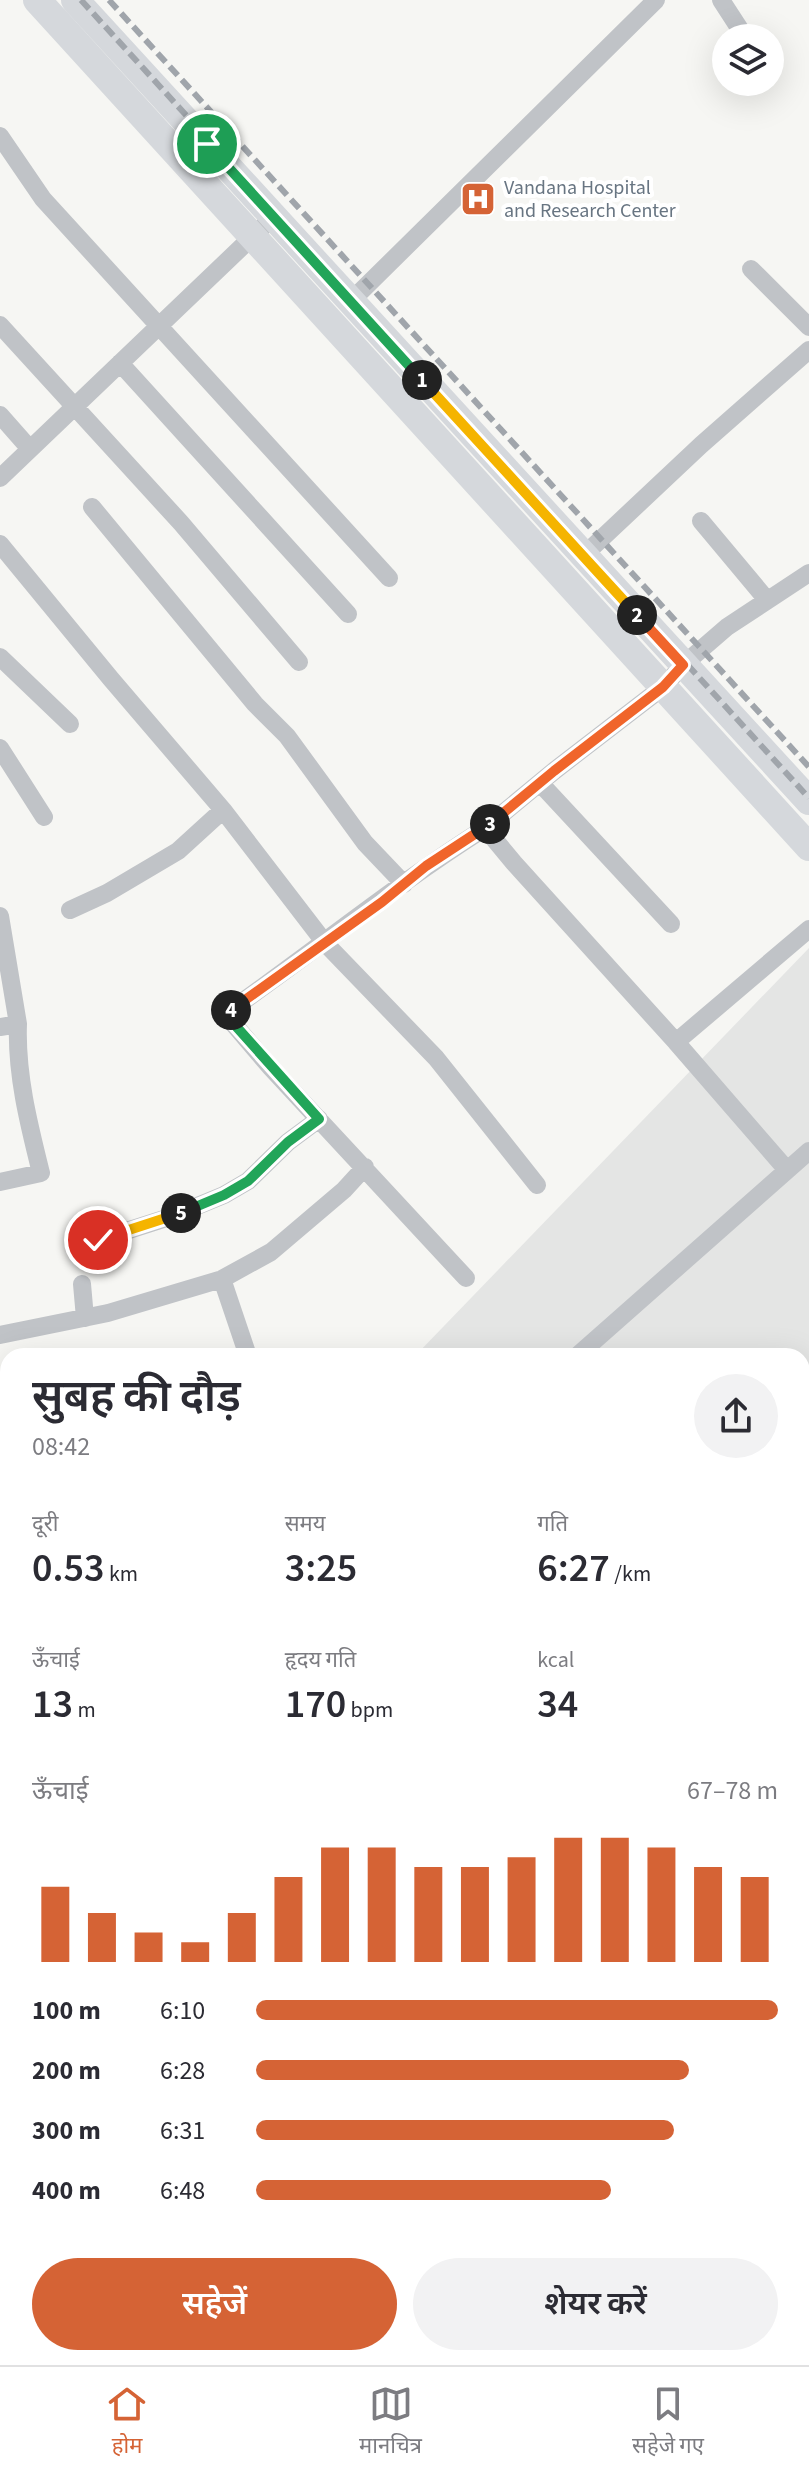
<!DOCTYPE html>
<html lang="hi">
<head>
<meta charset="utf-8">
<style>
  :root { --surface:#fff; --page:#f2f2f3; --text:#2b2b33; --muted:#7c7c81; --line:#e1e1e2; --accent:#d56335 }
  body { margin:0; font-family:"Source Sans 3","Noto Sans Devanagari",sans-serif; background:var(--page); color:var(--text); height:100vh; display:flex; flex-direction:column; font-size:30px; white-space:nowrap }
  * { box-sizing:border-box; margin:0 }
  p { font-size:26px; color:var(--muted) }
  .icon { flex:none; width:44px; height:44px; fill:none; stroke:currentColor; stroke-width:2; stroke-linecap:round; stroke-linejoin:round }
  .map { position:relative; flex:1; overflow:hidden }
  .sheet { position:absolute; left:0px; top:1348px; width:810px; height:1018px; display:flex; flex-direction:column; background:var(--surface); border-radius:24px 24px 0 0; box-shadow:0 8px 32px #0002 }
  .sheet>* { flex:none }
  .fabs { position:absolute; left:712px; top:24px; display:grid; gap:16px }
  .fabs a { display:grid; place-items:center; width:72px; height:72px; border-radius:50%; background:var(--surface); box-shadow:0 8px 32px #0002; font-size:40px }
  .pin { position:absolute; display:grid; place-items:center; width:68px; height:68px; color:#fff; margin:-34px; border:4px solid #fff; border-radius:50%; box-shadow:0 2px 8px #0007 }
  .km { position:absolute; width:40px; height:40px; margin:-20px; border-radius:50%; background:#222; color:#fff; font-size:22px; line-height:40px; text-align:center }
  .round { display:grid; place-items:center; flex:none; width:84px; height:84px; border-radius:42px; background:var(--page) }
  .summary { display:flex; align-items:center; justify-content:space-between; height:136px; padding:0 32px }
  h1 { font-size:44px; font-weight:600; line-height:60px }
  .stats { display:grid; grid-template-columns:repeat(3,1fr); gap:12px; height:136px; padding:8px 32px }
  .stats div { display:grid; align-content:center }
  .stats b { font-size:40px; font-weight:600 }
  .stats small { font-size:22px; font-weight:400 }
  .stats p { font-size:22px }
  .chart { height:224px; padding:16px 32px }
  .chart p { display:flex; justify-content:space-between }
  .chart svg { width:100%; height:144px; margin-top:8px; stroke:var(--accent); stroke-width:6 }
  .action { display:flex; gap:16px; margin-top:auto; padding:16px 32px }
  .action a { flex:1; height:92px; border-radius:48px; background:var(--accent); color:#fff; font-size:32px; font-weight:600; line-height:92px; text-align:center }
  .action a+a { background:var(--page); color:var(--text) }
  ul { padding:0 32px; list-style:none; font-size:26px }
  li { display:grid; grid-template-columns:128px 96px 1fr; align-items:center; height:60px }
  li i { height:20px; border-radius:10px; background:var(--accent) }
  .tabs { display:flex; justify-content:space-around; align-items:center; height:112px; border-top:2px solid var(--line); background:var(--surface); font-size:22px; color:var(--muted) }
  .tabs a { display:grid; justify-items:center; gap:4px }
  .tabs .on { color:var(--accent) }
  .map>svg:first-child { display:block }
  .built { fill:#e4e5e4 }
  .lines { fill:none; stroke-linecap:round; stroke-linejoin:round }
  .stream { stroke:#b9c2c7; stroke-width:6 }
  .minor { stroke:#c0c3c7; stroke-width:18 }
  .secondary { stroke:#d5d8dc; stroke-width:26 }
  .primary { stroke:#d5d8dc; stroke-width:28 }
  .rail { stroke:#a0a5ab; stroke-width:6; stroke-dasharray:12 6; stroke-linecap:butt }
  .split-1-casing { stroke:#fff; stroke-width:16 }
  .split-2-casing { stroke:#fff; stroke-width:16 }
  .split-3-casing { stroke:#fff; stroke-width:16 }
  .split-4-casing { stroke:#fff; stroke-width:16 }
  .split-5-casing { stroke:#fff; stroke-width:16 }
  .split-6-casing { stroke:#fff; stroke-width:16 }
  .split-1 { stroke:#22a559; stroke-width:10 }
  .split-2 { stroke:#f5b400; stroke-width:10 }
  .split-3 { stroke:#f0652b; stroke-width:10 }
  .split-4 { stroke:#f0652b; stroke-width:10 }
  .split-5 { stroke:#22a559; stroke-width:10 }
  .split-6 { stroke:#f5b400; stroke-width:10 }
  .labels { text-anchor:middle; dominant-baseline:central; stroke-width:8; stroke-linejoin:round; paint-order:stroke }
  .poi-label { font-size:20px; fill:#687582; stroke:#fff; text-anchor:start }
</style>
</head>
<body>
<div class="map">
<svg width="809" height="2365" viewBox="0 0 809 2365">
  <rect width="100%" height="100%" fill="#f6f6f3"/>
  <path class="built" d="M 809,948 L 809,2365 L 442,2365 L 435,2358 L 802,2358 L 802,1356 L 415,1356 Z
    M 8,1777 L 8,1913 L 0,1904 L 0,1785 Z"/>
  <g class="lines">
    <path class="stream" d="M 177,2358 L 184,2365"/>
    <path class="minor" d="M 721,0 L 743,34
      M 0,136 L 43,199 L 389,578
      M 751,269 L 809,327
      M 351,301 L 656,0
      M 0,325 L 181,523 L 299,662
      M 120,363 L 348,614
      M 0,415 L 30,449
      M 0,478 L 273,217
      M 92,507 L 255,704 L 287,736 L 365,843 L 404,884
      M 701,521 L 767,600
      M 0,544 L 111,679 L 223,810 L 325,943 L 436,1058 L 537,1185
      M 583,556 L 701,445 L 809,350
      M 809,573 L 727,627 L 683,665 L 663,687 L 554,771 L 485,828 L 514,863 L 676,1042 L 809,929
      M 0,657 L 70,724
      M 0,748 L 44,817
      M 540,783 L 671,924
      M 70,910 L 107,893 L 178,851 L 223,810
      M 0,916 L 18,1024 L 0,1027
      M 676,1042 L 787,1170
      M 0,1182 L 41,1173 C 29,1125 16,1074 18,1024
      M 98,1240 L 173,1216 L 224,1195 L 248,1181 L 288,1142 L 319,1119
      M 466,1278 L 271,1068 L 225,1014 C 312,953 395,885 485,828
      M 222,1279 L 248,1356
      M 82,1284 L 85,1318
      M 0,1335 L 108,1313 L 222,1279 L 271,1252 L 344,1190 L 365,1167
      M 577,1356 L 809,1151
      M 0,1414 L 8,1498
      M 802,1535 L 809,1528
      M 0,1642 L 8,1641
      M 802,1811 L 809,1818
      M 0,1888 L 8,1881
      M 0,1951 L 8,1957
      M 802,2043 L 809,2037
      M 0,2267 L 8,2276
      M 0,2351 L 8,2344
      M 105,2358 L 112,2363 L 109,2365
      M 410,2358 L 417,2365
      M 461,2365 L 469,2358"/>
    <path class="secondary" d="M 0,2190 L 8,2197
      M 196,2358 L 204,2365"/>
    <path class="primary" d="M 37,0 L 809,847
      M 75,0 L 809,801"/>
    <path class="rail" d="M 81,0 L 809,798
      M 109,0 L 809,767"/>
  </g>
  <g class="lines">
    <g class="split-1-casing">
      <path id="split-1" d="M 207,144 L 422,380"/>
    </g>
    <g class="split-2-casing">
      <path id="split-2" d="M 422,380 L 637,615"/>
    </g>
    <g class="split-3-casing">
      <path id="split-3" d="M 490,824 L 554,771 L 663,687 L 683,665 L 637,615"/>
    </g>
    <g class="split-4-casing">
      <path id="split-4" d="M 231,1010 L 382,902 L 426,866 L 490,824"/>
    </g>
    <g class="split-5-casing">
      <path id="split-5" d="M 181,1213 L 224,1195 L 248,1181 L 288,1142 L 319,1119 L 225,1014 L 231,1010"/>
    </g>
    <g class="split-6-casing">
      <path id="split-6" d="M 98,1240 L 181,1213"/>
    </g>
    <use href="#split-1" class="split-1"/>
    <use href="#split-2" class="split-2"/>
    <use href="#split-3" class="split-3"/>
    <use href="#split-4" class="split-4"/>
    <use href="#split-5" class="split-5"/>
    <use href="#split-6" class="split-6"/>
  </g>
  <defs>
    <g id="hospital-square" transform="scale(1.8)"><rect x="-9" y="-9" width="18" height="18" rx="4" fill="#d56335" stroke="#fff"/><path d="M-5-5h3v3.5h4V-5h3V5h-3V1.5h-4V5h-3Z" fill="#fff"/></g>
  </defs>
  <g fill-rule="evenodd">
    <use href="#hospital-square" x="478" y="199"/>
  </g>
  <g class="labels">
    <g class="poi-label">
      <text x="504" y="188">Vandana Hospital<tspan x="504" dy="23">and Research Center</tspan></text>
    </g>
  </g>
</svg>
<div class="fabs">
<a><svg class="icon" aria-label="layers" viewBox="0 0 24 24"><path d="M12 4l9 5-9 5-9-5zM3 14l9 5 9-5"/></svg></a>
</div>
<div class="pin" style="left:207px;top:144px;background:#1e9e55"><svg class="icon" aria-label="arrive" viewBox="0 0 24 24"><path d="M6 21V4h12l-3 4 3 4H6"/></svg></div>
<div class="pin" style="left:98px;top:1240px;background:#d93025"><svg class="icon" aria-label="check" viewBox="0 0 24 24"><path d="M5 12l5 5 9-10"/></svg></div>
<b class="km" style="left:422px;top:380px">1</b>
<b class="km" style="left:637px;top:615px">2</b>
<b class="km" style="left:490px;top:824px">3</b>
<b class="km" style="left:231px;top:1010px">4</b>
<b class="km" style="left:181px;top:1213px">5</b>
<section class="sheet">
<div class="summary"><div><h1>सुबह की दौड़</h1><p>08:42</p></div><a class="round"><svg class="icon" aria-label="share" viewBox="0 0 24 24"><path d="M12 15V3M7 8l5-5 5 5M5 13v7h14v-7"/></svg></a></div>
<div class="stats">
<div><p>दूरी</p><b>0.53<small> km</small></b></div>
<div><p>समय</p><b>3:25</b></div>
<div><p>गति</p><b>6:27<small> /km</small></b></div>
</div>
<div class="stats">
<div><p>ऊँचाई</p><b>13<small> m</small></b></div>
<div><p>हृदय गति</p><b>170<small> bpm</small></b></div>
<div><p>kcal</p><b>34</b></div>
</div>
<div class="chart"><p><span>ऊँचाई</span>67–78 m</p>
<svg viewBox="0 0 160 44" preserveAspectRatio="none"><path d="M5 44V21M15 44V29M25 44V35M35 44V38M45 44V29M55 44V18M65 44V9M75 44V9M85 44V15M95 44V15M105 44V12M115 44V6M125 44V6M135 44V9M145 44V15M155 44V18"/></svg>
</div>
<ul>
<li><b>100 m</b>6:10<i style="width:100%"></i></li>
<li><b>200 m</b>6:28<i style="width:83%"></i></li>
<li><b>300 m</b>6:31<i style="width:80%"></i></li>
<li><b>400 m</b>6:48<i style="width:68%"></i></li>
</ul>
<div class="action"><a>सहेजें</a><a>शेयर करें</a></div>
</section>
</div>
<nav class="tabs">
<a class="on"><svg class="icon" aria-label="home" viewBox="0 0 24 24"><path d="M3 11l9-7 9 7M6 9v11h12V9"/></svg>होम</a>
<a><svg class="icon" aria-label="map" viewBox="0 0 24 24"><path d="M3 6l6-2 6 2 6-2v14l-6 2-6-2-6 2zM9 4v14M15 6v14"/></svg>मानचित्र</a>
<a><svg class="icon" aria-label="saved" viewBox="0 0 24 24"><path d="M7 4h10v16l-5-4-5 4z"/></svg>सहेजे गए</a>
</nav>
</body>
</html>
